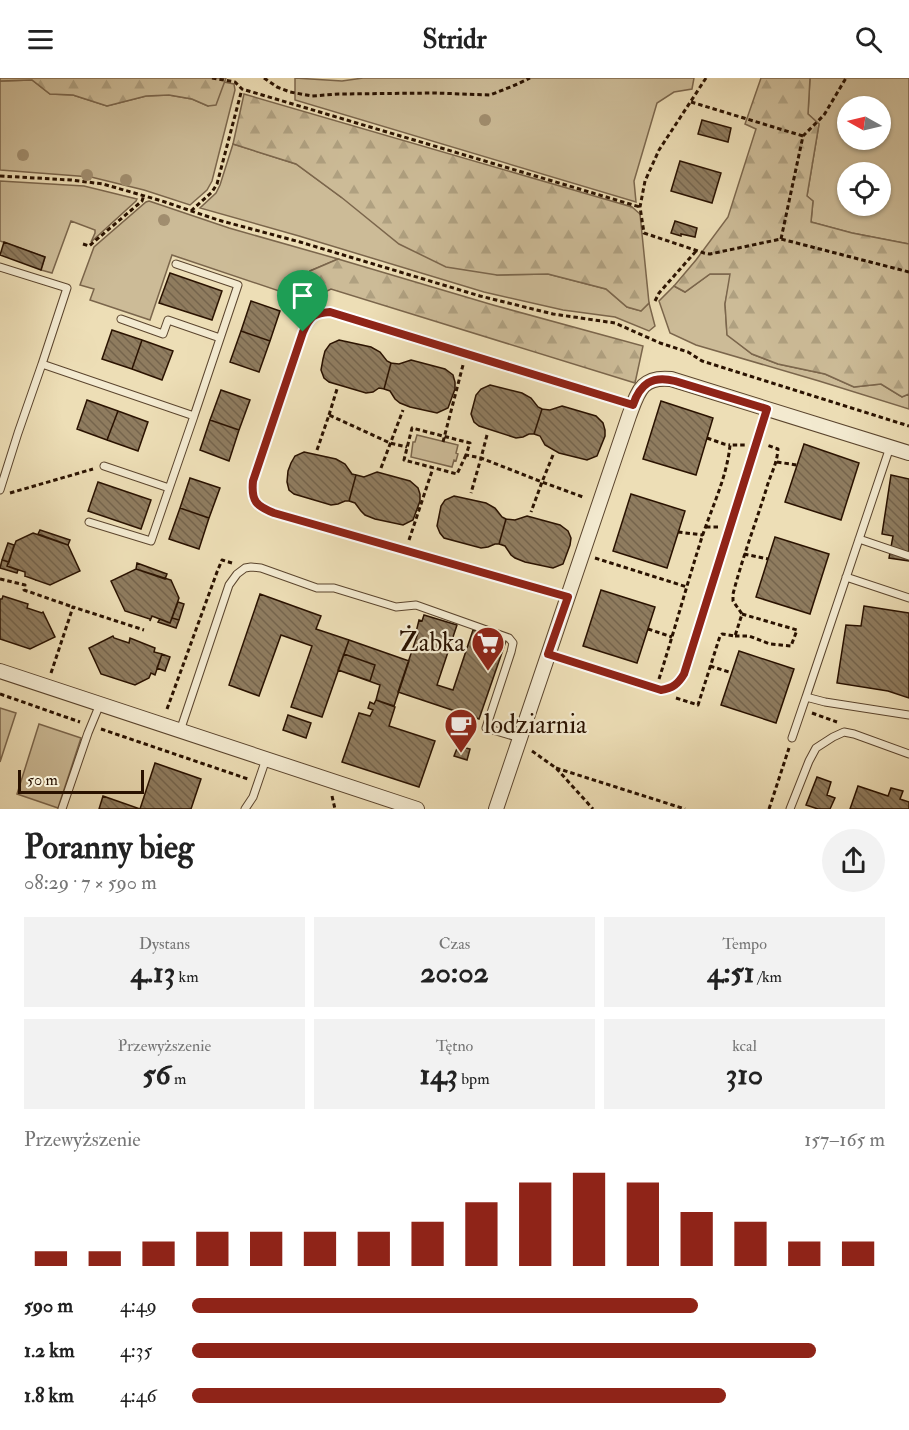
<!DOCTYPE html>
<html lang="pl">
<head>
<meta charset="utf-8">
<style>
  :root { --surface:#fff; --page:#f2f2f2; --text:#222; --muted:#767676; --accent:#8f2418 }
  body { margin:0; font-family:"IM FELL Double Pica",serif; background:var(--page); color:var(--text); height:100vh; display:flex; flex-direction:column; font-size:22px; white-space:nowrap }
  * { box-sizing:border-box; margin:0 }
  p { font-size:20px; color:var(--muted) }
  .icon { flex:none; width:33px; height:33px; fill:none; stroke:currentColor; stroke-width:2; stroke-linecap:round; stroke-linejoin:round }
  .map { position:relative; height:731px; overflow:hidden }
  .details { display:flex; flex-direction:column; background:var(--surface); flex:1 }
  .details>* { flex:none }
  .needle { width:39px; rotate:278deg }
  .fabs { position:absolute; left:837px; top:18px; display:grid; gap:12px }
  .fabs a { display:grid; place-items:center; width:54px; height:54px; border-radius:50%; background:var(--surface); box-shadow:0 2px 4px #0004; font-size:30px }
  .scale { position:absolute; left:18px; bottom:15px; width:126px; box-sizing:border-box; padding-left:6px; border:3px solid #2a1200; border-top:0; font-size:16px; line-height:21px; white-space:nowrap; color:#2a1200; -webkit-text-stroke:4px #f3ead0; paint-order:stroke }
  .pin { position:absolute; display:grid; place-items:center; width:51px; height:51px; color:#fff; margin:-62px -26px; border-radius:50% 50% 50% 0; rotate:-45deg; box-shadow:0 0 6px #0007 }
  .pin .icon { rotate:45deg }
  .round { display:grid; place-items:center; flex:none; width:63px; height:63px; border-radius:32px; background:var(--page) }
  .summary { display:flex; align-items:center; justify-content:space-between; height:102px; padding:0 24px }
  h1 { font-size:33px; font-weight:700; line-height:45px }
  .stats { display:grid; grid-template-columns:repeat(3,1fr); gap:9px; height:102px; padding:6px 24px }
  .stats div { display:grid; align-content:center; border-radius:0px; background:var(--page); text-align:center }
  .stats b { font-size:30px; font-weight:700 }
  .stats small { font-size:16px; font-weight:400 }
  .stats p { font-size:16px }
  .chart { height:168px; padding:12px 24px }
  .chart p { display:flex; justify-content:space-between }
  .chart svg { width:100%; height:108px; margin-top:6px; stroke:var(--accent); stroke-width:6 }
  ul { padding:0 24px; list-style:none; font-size:20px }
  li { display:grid; grid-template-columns:96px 72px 1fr; align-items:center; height:45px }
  li i { height:15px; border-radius:8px; background:var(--accent) }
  header { display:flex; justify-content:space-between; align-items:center; height:78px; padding:0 24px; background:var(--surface); font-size:27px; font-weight:700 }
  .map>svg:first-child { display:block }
  .green { fill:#ccbb97; stroke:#7b664c; stroke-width:1.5; fill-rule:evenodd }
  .forest { fill:url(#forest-firs); stroke:#7b664c; stroke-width:1.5 }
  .building { fill:url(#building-back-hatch); stroke:#2a1200; stroke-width:1.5 }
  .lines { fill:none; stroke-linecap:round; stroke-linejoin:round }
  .lane-casing { stroke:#5b452e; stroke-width:9 }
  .street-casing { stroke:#5b452e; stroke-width:16 }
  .path { stroke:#2a1200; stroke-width:3; stroke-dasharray:4.5 3; stroke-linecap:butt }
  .lane { stroke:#f3ead0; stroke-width:7 }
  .street { stroke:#f3ead0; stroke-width:14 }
  .tree { fill:#a18e6f }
  .route-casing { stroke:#fff; stroke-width:12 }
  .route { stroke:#8f2418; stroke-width:8 }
  .labels { text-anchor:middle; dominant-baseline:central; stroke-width:4.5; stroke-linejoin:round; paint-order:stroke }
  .poi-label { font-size:26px; fill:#2a1200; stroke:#f3ead0; text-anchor:end }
</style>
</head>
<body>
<header><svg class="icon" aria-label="menu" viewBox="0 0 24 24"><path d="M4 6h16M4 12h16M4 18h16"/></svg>Stridr<svg class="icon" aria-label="search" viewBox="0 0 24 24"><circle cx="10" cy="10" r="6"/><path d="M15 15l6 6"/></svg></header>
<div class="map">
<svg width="909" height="731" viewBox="0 0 909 731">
  <defs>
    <pattern id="forest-firs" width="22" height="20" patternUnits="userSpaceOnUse" patternTransform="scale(1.5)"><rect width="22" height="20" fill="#ccbb97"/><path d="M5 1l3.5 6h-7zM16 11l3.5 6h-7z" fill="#afa080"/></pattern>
    <pattern id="building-back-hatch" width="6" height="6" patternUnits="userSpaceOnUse" patternTransform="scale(1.5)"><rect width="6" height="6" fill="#8f7c5f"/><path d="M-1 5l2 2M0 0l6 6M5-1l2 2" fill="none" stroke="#75644c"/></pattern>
  </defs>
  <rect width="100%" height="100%" fill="#eddeb6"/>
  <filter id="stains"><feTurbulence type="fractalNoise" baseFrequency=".00333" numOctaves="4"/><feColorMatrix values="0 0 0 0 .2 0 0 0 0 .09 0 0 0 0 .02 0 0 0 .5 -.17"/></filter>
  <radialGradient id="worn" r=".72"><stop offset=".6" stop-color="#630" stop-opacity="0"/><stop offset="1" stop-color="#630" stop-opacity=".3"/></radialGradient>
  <path class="green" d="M 295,0 L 342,3 L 363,0 L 694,0 L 692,11 L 674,14 L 657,25 L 634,103 L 636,124 L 295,22 Z
    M 810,0 L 909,0 L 909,166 L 852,155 L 811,144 L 813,123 L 807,118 L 819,46 L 808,36 ZM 848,28 L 880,28 L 880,62 L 848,62 ZM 848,94 L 880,94 L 880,128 L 848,128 Z
    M 32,2 L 50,16 L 73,17 L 107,28 L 146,18 L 169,17 L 192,21 L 208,28 L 220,12 L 224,4 L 234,6 L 235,12 L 212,103 L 207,112 L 190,127 L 144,112 L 91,99 L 0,92 L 0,3 Z
    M 233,66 L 296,86 L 341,119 L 497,197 L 548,196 L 606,211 L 627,229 L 641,233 L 649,225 L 655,248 L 649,253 L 615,239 L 563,232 L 484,214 L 299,158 L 200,130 L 216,115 L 220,107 Z
    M 0,103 L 84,108 L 137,121 L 136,123 L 91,164 L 95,155 L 95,152 L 71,143 L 52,195 L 41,192 L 45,179 L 0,163 Z
    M 149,123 L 229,150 L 338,181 L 310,193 L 285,215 L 172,177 L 150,242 L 90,222 L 94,211 L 80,207 L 94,169 L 146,124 Z
    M 710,196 L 731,196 L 725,226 L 727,256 L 752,276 L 778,286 L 825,296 L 854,309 L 881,306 L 902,319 L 909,316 L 909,331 L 819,303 L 696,267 L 670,255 L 659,223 L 674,208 L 685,214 Z
    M 417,357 L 458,367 L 456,375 L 458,376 L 456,383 L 454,382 L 452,389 L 411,379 L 413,364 L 415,364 Z
    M 0,630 L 16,635 L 0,684 Z
    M 39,646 L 81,660 L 58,730 L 17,716 Z"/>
  <path class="forest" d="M 0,0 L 226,0 L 216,27 L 208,28 L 192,21 L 169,17 L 146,18 L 107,28 L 73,17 L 50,16 L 32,2 L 0,3 Z
    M 761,0 L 810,0 L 808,36 L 819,46 L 807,118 L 813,123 L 811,144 L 852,155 L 909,166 L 909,316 L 902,319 L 881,306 L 854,309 L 825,296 L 778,286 L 752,276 L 727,257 L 725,226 L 730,196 L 710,196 L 685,214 L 674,208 L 696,182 L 728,139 L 756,51 L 745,46 Z
    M 244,16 L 632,129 L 640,136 L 649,225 L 641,233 L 627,229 L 606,211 L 548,196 L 497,197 L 446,189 L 399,166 L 341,119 L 296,86 L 233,66 Z
    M 338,181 L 493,227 L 643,268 L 635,305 L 331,211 L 307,223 L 285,215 L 310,193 Z"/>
  <path class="building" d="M 702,42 L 731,50 L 728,64 L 698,56 Z
    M 680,83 L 721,95 L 712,125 L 671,113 Z
    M 675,143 L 697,150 L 695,159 L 681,156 L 681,158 L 671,155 Z
    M 4,164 L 45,179 L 41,192 L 0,177 Z
    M 170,195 L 222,213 L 212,242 L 159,225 Z
    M 251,223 L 280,233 L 270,263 L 241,253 Z
    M 112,252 L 142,262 L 132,291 L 102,281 Z
    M 241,253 L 270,263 L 259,294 L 230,284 Z
    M 142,262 L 173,273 L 162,302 L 132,291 Z
    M 339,262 L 371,269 L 380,274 L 387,283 L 391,285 L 384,311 L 379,310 L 373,314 L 366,315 L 329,304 L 324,300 L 321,292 L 323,281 L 325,273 L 330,266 Z
    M 411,282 L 445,291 L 453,297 L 455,304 L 455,311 L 448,330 L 437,335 L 410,329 L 400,325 L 395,321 L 390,313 L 384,311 L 391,285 L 399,286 Z
    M 490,307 L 522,315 L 531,320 L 538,329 L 542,331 L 534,356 L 529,356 L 523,359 L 516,360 L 479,348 L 474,344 L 471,336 L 476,317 L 481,311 Z
    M 221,312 L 250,322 L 239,352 L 210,342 Z
    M 87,322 L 118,333 L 107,362 L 77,351 Z
    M 661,323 L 713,340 L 696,397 L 643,381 Z
    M 562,328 L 596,338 L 603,345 L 605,352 L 605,358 L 597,378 L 587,382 L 559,375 L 545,367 L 540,358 L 534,356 L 542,331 L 550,332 Z
    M 118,333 L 148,344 L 138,373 L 107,362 Z
    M 210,342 L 239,352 L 229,383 L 200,372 Z
    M 804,366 L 859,385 L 841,442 L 785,424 Z
    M 304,374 L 336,381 L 345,386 L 352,396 L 356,397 L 349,423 L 345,423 L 338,426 L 331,427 L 294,416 L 289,412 L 287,404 L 288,393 L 291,385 L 295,378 Z
    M 377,394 L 410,403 L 418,410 L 420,416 L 420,423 L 413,442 L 403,447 L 375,441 L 365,437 L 361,433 L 355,425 L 349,423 L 356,397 L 364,399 Z
    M 891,397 L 909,401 L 909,483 L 889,480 L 893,458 L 882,456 Z
    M 190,400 L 220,410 L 209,440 L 180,430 Z
    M 98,404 L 151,422 L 141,451 L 88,433 Z
    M 631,416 L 685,433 L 667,490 L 613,473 Z
    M 454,418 L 486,425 L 495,430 L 502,439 L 506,441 L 499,466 L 495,466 L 488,469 L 481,470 L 444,460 L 440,455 L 437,448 L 441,428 L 445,422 Z
    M 180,430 L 209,440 L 199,471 L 169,461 Z
    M 527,438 L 560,447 L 568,453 L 571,460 L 570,467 L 563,486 L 553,490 L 525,484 L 515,480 L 511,477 L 505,468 L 499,466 L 506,441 L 515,442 Z
    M 40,452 L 70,462 L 68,467 L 38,456 Z
    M 33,455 L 68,467 L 80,493 L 50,507 L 36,502 L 36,503 L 36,502 L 25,498 L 25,499 L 25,494 L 7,488 L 16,463 Z
    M 775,459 L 829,476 L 810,536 L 756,519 Z
    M 8,465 L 14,467 L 9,484 L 2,482 Z
    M 2,482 L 9,484 L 7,488 L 18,492 L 17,495 L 0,490 Z
    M 137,485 L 167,496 L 165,501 L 136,491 Z
    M 136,491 L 171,502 L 179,520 L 170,545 L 152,538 L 150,543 L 150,541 L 125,533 L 111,503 Z
    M 601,512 L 655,529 L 637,585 L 583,568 Z
    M 260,516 L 321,538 L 316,551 L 349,562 L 322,639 L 291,629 L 312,568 L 281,557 L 259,618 L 229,607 Z
    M 3,518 L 28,526 L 27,530 L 42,535 L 43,534 L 55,559 L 30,571 L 0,561 L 0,521 L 2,521 Z
    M 178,524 L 184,526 L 179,542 L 172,540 Z
    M 864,528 L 909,535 L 909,620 L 888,613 L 837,605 L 846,547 L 861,548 Z
    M 424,537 L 457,547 L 437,607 L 453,612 L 473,552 L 506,563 L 479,641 L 398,614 L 418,555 L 416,554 L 419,542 L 422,543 Z
    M 172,540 L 179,542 L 176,550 L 158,544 L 160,541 L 170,545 Z
    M 113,558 L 114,560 L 129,565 L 130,560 L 155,570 L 154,574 L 162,576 L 155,597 L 151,595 L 149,600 L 135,607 L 101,596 L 89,570 Z
    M 349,562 L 409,583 L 394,628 L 376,622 L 380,607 L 338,592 Z
    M 739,573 L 794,591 L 776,645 L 721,627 Z
    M 162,576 L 170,579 L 165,593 L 157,590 Z
    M 344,576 L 375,587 L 370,603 L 338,592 Z
    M 376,622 L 395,629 L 389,648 L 435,663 L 419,709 L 342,684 L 359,635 L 370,638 L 373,632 L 368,630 L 370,624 L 374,626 Z
    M 288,637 L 311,645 L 306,660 L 283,652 Z
    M 458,668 L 470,671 L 467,682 L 454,678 Z
    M 155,685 L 201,701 L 191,731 L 99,731 L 103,718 L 140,731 Z
    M 817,699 L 831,704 L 827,717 L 835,720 L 830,731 L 818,731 L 806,727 Z
    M 858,708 L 888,718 L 891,710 L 903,713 L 900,721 L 909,724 L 909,731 L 850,731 Z"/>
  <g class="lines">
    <g class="lane-casing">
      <path id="lane" d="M 176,186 L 238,207 L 194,338
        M 0,189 L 67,210 L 42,286 L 194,338 L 151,463 L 89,444
        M 121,241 L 163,256 L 168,242 L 220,260
        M 890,369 L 806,619 L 825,624 L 909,637
        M 104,388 L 169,410
        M 0,412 L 18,355 L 42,286
        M 859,461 L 909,478
        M 846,499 L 909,520
        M 568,519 L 274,434 C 256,428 251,423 253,403 L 303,254 C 311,239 313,235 330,234 L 633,327
        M 548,576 L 661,612 C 673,610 678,606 684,596 L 767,331
        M 180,653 L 229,507 L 237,496 L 245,490 L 251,489 L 261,490 L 317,510 L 334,510 L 396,529 L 416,527 L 509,560 L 513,565 L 511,574 L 486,650 L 520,660
        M 792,660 L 806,619
        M 62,731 L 88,655 L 100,626
        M 245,731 L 253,719 L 266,681
        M 790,731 L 809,683 L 816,670 L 833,659 L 844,654 L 854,656 L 909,676"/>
    </g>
    <g class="street-casing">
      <path id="street" d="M 0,593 L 417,731
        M 496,731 L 629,338 C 638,314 641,298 671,301 L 909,375"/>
    </g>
    <path class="path" d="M 212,0 L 235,4 L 242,11 L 640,129
      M 264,0 L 277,9 L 290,14 L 312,18 L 339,16 L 435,15 L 490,17 L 513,8 L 530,0
      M 706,0 L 659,72 L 645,103 L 640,129 L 644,155 L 704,175 L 710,176 L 781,161 L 909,194
      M 691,24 L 803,58
      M 0,98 L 71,102 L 103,106 L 162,123 L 218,142 L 300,164 L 480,218 L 553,236 L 615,245 L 660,265 L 688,274 L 702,283 L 909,348
      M 191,133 L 212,114 L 217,106 L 242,11
      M 781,161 L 803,58 L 824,37 L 846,0
      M 83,166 L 89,168 L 142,123 L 144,117
      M 655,223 L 659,215 L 697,172
      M 329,337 L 337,311
      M 487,357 L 481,380 L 542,404 L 531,434
      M 707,360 L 724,366 L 730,367
      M 443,364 L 463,287
      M 317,372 L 329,337 L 390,365 L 407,369
      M 466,377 L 457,396 L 404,382 L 412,350 L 470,365 L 466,377 L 481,380 L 471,415
      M 553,377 L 542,404 L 583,419
      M 777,384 L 797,387
      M 381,390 L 403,332
      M 10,415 L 93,391
      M 706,449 L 719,449
      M 678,454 L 703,457
      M 409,462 L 433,390
      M 744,476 L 768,481
      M 595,480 L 687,509
      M 0,501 L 25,507 L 24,512 L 73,529
      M 648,551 L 672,559
      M 735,558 L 749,558 L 770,566 L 791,568 L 797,552 L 742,536
      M 710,588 L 732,595
      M 51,595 L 73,529 L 144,552
      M 659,601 C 674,554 687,506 702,459 C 712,429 727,399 730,367 L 745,367
      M 0,616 L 80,644
      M 676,620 L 698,627 L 720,558 L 722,556 L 735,558 L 742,536 L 733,523 L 733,516 C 742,481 755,447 766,412 C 770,397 777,387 778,371 L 767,367
      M 167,631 L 217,494 L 222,482 L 232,485
      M 812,635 L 837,644
      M 101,651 L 248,701
      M 532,673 L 556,690 L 593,731
      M 556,690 L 685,731
      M 332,718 L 335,731
      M 769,731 L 789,670"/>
    <use href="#lane" class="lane"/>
    <use href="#street" class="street"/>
  </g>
  <g class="tree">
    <circle cx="485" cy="42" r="6"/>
    <circle cx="23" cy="77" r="6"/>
    <circle cx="87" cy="97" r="6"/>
    <circle cx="126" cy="102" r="6"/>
    <circle cx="164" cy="142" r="6"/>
  </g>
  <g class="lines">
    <g class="route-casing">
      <path id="route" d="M 330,234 L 633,327 C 640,306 652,297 675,303 L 767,331 L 684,596 C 678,606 673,610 661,612 L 548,576 L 568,519 L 274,435 C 256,428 251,423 253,403 L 303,254 C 310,239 313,235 330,234 Z"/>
    </g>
    <use href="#route" class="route"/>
  </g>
  <defs>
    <g id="supermarket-pin" transform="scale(1.725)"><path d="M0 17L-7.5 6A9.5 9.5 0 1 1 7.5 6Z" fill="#8f2418" stroke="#f3ead0"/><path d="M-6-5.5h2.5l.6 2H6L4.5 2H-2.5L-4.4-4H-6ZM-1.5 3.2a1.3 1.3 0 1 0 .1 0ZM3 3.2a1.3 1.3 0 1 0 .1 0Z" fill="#fff"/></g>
    <g id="cafe-pin" transform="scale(1.725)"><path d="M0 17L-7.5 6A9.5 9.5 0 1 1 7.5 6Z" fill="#8f2418" stroke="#f3ead0"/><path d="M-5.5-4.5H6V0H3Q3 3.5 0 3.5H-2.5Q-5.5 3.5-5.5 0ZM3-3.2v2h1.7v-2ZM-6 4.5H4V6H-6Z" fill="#fff"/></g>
  </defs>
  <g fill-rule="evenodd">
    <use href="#supermarket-pin" x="488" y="565"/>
    <use href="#cafe-pin" x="461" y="647"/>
  </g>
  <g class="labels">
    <g class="poi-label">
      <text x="465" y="565">Żabka</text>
      <text x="484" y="647" text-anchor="start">lodziarnia</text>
    </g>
  </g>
  <rect width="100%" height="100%" filter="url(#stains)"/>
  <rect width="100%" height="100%" fill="url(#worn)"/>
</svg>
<div class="fabs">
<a><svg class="needle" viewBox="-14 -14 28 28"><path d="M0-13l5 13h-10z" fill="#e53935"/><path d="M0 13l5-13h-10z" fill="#767676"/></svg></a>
<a><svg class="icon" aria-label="locate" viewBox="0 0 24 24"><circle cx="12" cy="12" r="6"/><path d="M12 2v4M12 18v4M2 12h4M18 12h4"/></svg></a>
</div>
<div class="scale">50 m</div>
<div class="pin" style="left:303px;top:254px;background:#1e9e55"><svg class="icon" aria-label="arrive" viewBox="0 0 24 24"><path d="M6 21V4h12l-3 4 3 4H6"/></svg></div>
</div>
<section class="details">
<div class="summary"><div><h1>Poranny bieg</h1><p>08:29 · 7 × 590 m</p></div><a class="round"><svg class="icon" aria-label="share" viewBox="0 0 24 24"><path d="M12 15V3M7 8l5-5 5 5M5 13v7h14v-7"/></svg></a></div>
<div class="stats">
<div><p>Dystans</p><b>4.13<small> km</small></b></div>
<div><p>Czas</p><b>20:02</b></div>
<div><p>Tempo</p><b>4:51<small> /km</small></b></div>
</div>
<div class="stats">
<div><p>Przewyższenie</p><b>56<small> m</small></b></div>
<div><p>Tętno</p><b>143<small> bpm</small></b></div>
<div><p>kcal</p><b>310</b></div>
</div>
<div class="chart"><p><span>Przewyższenie</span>157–165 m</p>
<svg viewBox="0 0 160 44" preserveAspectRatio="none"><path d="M5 44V38M15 44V38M25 44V34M35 44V30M45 44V30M55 44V30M65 44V30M75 44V26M85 44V18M95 44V10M105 44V6M115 44V10M125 44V22M135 44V26M145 44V34M155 44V34"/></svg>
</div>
<ul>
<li><b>590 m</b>4:49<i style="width:73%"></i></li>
<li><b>1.2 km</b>4:35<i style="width:90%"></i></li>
<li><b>1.8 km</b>4:46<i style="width:77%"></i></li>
</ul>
</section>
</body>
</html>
